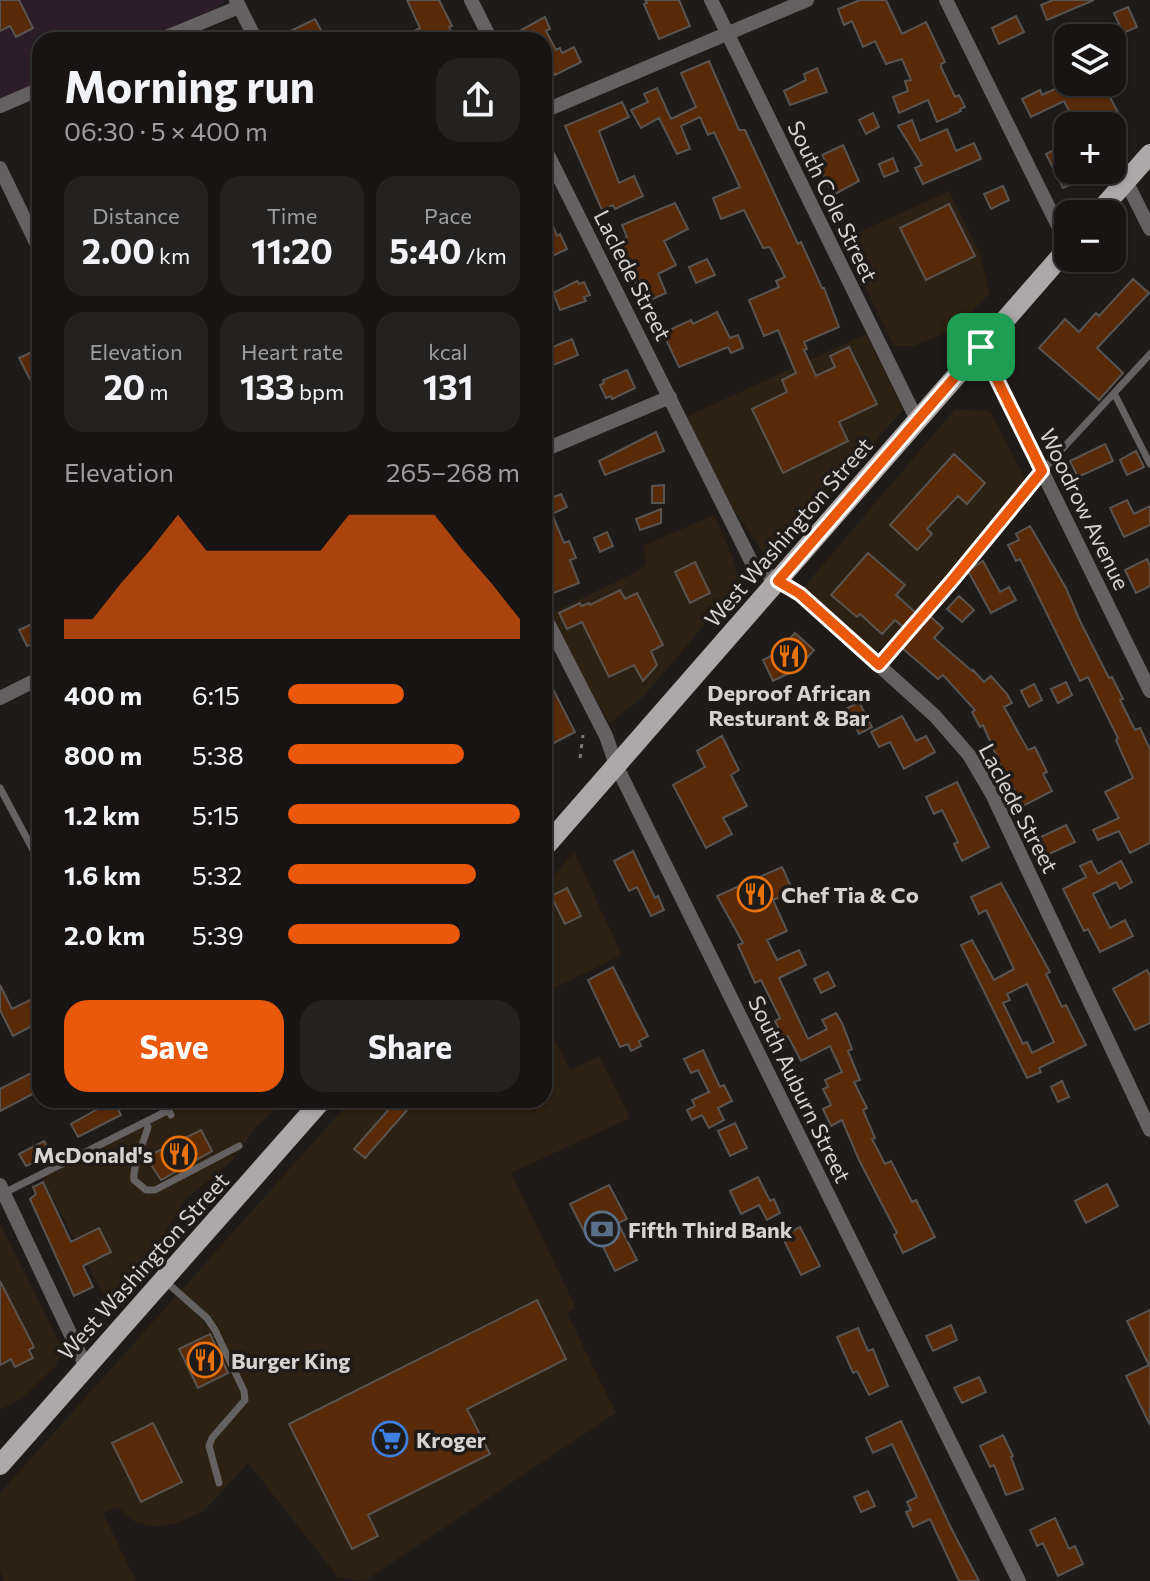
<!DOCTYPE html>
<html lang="en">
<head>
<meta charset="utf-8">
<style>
  :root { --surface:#171413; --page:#242121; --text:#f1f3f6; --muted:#9e9ea0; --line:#363333; --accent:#ea580c }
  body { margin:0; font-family:Commissioner,sans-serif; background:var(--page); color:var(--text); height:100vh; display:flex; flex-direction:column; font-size:30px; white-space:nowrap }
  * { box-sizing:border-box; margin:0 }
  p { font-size:26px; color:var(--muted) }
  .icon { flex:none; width:44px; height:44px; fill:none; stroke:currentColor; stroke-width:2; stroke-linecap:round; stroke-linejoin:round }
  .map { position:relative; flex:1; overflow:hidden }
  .drawer { position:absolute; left:32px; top:32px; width:520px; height:1076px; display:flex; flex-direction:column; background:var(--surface); border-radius:24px; box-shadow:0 2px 6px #0004,0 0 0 2px var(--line) }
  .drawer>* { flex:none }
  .buttons { position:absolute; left:1054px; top:24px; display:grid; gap:16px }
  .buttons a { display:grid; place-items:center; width:72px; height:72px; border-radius:16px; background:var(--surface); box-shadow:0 2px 6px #0004,0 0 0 2px var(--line); font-size:40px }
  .pin { position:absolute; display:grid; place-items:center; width:68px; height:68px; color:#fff; margin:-34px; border-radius:16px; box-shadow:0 4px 12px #0006 }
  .round { display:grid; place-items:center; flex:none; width:84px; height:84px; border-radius:24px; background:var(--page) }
  .summary { display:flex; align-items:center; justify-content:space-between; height:136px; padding:0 32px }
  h1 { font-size:44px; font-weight:700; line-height:60px }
  .figures { display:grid; grid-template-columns:repeat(3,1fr); gap:12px; height:136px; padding:8px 32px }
  .figures div { display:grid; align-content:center; border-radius:20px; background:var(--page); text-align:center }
  .figures b { font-size:34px; font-weight:700 }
  .figures small { font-size:22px; font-weight:400 }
  .figures p { font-size:22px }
  .chart { height:224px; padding:16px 32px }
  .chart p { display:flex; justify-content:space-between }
  .chart svg { width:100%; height:144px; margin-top:8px; fill:var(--accent); opacity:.7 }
  .cta { display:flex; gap:16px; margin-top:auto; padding:16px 32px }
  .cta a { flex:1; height:92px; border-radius:24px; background:var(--accent); color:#fff; font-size:32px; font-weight:700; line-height:92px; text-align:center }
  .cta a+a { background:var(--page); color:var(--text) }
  ul { padding:0 32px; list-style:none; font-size:26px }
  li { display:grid; grid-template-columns:128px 96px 1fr; align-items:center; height:60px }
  li i { height:20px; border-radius:10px; background:var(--accent) }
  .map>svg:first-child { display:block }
  .commercial { fill:#2c2112 }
  .education { fill:#2d1d28 }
  .building { fill:#592a08; stroke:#585452; stroke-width:2; fill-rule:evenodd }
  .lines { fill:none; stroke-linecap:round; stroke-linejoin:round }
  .path { stroke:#7f7b7a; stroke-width:3; stroke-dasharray:4 6; stroke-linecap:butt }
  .service { stroke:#646162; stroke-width:7 }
  .minor { stroke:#646162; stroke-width:14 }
  .primary { stroke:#ada8a9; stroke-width:20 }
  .route-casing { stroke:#fff; stroke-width:16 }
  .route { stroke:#ea580c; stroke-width:10 }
  .labels { text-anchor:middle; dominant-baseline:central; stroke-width:7; stroke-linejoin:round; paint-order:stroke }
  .street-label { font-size:22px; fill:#d6d3d2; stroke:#1f1b19 }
  .poi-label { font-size:22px; font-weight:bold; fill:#d6d3d2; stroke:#1f1b19; text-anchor:start }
</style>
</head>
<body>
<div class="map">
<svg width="1150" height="1581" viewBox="0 0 1150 1581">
  <rect width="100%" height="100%" fill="#1f1b19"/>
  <path class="commercial" d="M 949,191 L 980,254 L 990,293 L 956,329 L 913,346 L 894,346 L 842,240 Z
    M 866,334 L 903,410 L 773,556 L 763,552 L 733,509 L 686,417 Z
    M 955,409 L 990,411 L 1028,484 L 936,596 L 876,653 L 803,588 Z
    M 714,515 L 733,558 L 740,583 L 644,696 L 610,723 L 582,679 L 552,613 L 636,572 L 647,564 L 643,546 Z
    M 574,852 L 622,955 L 544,993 L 544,887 Z
    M 544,1017 L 570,1070 L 599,1056 L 630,1118 L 511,1173 L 576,1308 L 567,1313 L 616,1413 L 365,1581 L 338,1577 L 248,1463 L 205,1510 L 177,1523 L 153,1527 L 135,1522 L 118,1507 L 103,1513 L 136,1581 L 4,1581 L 0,1572 L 0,1493 L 351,1100 L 544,1100 Z
    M 166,1100 L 286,1100 L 256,1127 L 231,1162 L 185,1200 L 159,1243 L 107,1301 L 42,1178 L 171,1111 Z
    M 0,1223 L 62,1348 L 56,1366 L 21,1399 L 0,1410 Z"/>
  <path class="education" d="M 0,0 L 224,0 L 225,1 L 221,6 L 141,40 L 40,40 L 40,82 L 0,99 Z"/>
  <path class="building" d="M 0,0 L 19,0 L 33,28 L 16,37 L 10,26 L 0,31 Z
    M 407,0 L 439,0 L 452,26 L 449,27 L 455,40 L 421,40 L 416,30 L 420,28 Z
    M 645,0 L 679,0 L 690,26 L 659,39 L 644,4 L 647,3 Z
    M 860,0 L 886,0 L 902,34 L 926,22 L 945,62 L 941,64 L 941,67 L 950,86 L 955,97 L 959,95 L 965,107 L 960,109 L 961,111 L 937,122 L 928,100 L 899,113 L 893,97 L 908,91 L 905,81 L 911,80 L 902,59 L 886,64 L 875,41 L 863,47 L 852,21 L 844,25 L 838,9 Z
    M 1053,0 L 1094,0 L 1047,20 L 1041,5 Z
    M 1128,7 L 1137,27 L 1123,33 L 1114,13 Z
    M 1016,16 L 1024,32 L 999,44 L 992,28 Z
    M 545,17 L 550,29 L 546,31 L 556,50 L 560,48 L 562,53 L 574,47 L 581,62 L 555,75 L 553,71 L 544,76 L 544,40 L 503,40 Z
    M 315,19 L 322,32 L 306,40 L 272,40 Z
    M 709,61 L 739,130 L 745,130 L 798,244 L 801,242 L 822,288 L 824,288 L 839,327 L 804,342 L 807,349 L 804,350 L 816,376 L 835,367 L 830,356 L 849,347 L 877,404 L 839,422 L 848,441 L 783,473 L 752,409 L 787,392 L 782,380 L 796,373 L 778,330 L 764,336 L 749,300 L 779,287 L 776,281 L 785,277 L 770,247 L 763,248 L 744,210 L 721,219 L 713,198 L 740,187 L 714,132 L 708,135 L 700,117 L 681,126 L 690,149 L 677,154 L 659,118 L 641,128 L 631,110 L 648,102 L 644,94 L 657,88 L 671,119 L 696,107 L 681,73 Z
    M 817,68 L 827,92 L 790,105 L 784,91 L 806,80 L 804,74 Z
    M 1063,82 L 1102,82 L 1122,120 L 1104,126 L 1098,113 L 1076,124 L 1064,101 L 1031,117 L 1022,99 L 1040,90 L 1042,95 L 1064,85 Z
    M 622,102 L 629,117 L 599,131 L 619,183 L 634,176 L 643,196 L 615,209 L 613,205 L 602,210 L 565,126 Z
    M 873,113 L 879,127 L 866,134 L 859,120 Z
    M 912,120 L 920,141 L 947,129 L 956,151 L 974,143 L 981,159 L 923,184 L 915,168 L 922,165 L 898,126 Z
    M 843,145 L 859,181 L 833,195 L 819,166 L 826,163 L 822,155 Z
    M 1062,146 L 1068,157 L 1068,170 L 1074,170 L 1080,180 L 1063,188 L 1046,154 Z
    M 893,158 L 898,171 L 884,177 L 879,164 Z
    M 1003,186 L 1009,200 L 991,209 L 984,194 Z
    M 675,203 L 688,229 L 664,241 L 676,265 L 658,274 L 666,293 L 646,302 L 625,263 L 618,241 L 627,237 L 622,225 Z
    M 545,204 L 557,236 L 560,234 L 567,249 L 544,260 Z
    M 949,204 L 975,256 L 926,280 L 900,228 Z
    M 707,259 L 715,275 L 696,283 L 689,267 Z
    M 1133,279 L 1149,293 L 1097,348 L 1123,373 L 1099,400 L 1039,348 L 1065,319 L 1079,332 L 1096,313 L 1099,316 Z
    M 577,281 L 579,284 L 584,282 L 590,295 L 584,297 L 586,301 L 560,310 L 553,293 Z
    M 717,312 L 730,338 L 738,335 L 743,348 L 731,353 L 728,347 L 679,367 L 663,333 L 691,320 L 693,324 Z
    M 572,339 L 578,355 L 551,366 L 545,350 Z
    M 36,350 L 40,358 L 40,399 L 19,358 Z
    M 627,370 L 635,388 L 612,399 L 611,396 L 606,398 L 600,385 L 604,383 L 603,380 Z
    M 656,432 L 664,451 L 605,475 L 599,461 Z
    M 1105,444 L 1113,461 L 1078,477 L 1070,461 Z
    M 1136,451 L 1144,467 L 1127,475 L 1120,460 Z
    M 954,454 L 985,483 L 967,504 L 958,496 L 927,529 L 932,534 L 917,550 L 890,525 Z
    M 664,485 L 664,503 L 652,503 L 652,486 Z
    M 561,494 L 567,507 L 552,514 L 564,543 L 569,541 L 576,558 L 570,560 L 579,583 L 551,594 L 544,575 L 544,495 L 546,500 Z
    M 1127,500 L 1134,514 L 1150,506 L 1150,525 L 1124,537 L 1110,508 Z
    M 661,509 L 661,523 L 640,530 L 636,519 Z
    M 1030,526 L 1066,588 L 1080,621 L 1109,678 L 1112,677 L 1123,699 L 1120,700 L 1135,730 L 1140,728 L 1150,749 L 1150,843 L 1130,853 L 1119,831 L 1098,840 L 1093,830 L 1119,818 L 1105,792 L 1133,778 L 1116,740 L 1118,738 L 1088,677 L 1080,681 L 1020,559 L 1016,561 L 1008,545 L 1019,540 L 1016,534 Z
    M 607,532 L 613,546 L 600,552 L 594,538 Z
    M 868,553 L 905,585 L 896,595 L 916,613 L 903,627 L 895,620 L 882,634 L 860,614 L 857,617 L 831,595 Z
    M 1147,559 L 1150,566 L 1150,586 L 1136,593 L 1125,570 Z
    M 983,561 L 1000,592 L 1009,587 L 1016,600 L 991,613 L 968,571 Z
    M 695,562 L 710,593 L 690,603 L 675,572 Z
    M 620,590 L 625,599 L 637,593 L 663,645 L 651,651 L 657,665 L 643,681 L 634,665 L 609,677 L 582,622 L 567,629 L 559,613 L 580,603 L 581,606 L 589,603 L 590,605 Z
    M 959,596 L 974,610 L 962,622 L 947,609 Z
    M 930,616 L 943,628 L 934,638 L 972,671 L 973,670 L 984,682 L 991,676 L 1007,694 L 1012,703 L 1004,707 L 1028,750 L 1035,747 L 1047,772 L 1043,774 L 1052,791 L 1023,806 L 1000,764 L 983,725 L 980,727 L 972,712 L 975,710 L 943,675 L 938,679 L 902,648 Z
    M 40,620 L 40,640 L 27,646 L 19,630 Z
    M 795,633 L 814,650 L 796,670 L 773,681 L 763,660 L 777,653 Z
    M 1066,682 L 1072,695 L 1058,703 L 1051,689 Z
    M 1034,684 L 1042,700 L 1029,707 L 1021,691 Z
    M 552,687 L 575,732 L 544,748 L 544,691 Z
    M 859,702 L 872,727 L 859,734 L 846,709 Z
    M 902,716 L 916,741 L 926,736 L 935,752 L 904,769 L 890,742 L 879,747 L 871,732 Z
    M 722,736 L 739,770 L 731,775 L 747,806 L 723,818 L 732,834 L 706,848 L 673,785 L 705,767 L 697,751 Z
    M 957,782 L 989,847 L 962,861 L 954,844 L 958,842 L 942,810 L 934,814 L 926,797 Z
    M 1066,825 L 1075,842 L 1047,855 L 1039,838 Z
    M 633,851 L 655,898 L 658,896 L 664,910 L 651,916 L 637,887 L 629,891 L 614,861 Z
    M 1091,861 L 1098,874 L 1121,861 L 1132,882 L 1120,889 L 1116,882 L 1093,894 L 1110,928 L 1125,920 L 1133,936 L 1100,952 L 1088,929 L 1084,931 L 1063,889 L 1086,877 L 1080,866 Z
    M 782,867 L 793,891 L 773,900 L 787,931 L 767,940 L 777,960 L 799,950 L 806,965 L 779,978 L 808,1039 L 827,1029 L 822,1020 L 836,1013 L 842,1023 L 852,1049 L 848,1051 L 860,1080 L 854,1082 L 867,1108 L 863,1110 L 875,1138 L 872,1139 L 885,1164 L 891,1161 L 912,1202 L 916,1200 L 935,1237 L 903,1253 L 894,1235 L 897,1233 L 859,1160 L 842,1120 L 831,1126 L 823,1109 L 831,1105 L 823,1089 L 828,1087 L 825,1080 L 842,1072 L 830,1046 L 801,1061 L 788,1036 L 784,1038 L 775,1021 L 780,1018 L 761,980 L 755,983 L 738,945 L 743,943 L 717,896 Z
    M 1001,883 L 1050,972 L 1046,974 L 1062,1007 L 1066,1005 L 1086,1045 L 1039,1068 L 1041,1072 L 1027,1078 L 961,945 L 972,940 L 994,980 L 1014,969 L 986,910 L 979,914 L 971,897 ZM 1027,984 L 1054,1042 L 1032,1053 L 1027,1042 L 1023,1044 L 1003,1003 L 1010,1000 L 1007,994 Z
    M 567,888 L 581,916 L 565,924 L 551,896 Z
    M 613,967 L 648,1036 L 639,1041 L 641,1046 L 631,1051 L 628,1044 L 620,1047 L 588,980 Z
    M 1147,970 L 1150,976 L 1150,1023 L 1135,1030 L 1113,989 Z
    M 828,972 L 835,986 L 821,993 L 814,979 Z
    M 0,985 L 12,1009 L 40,995 L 40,1022 L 13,1036 L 0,1010 Z
    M 703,1050 L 720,1087 L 724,1085 L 732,1101 L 718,1108 L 724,1120 L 709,1128 L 702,1115 L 692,1120 L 687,1110 L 695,1106 L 692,1100 L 709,1092 L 698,1070 L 691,1073 L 684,1059 Z
    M 31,1073 L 40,1090 L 0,1111 L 0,1089 Z
    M 1062,1081 L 1069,1097 L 1058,1102 L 1051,1087 Z
    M 114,1100 L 121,1115 L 78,1137 L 71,1124 Z
    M 397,1100 L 416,1100 L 365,1158 L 354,1149 Z
    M 735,1123 L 747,1148 L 730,1156 L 718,1131 Z
    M 201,1130 L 212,1151 L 161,1180 L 146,1157 Z
    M 44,1141 L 50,1153 L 45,1156 L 46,1158 L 26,1166 L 19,1154 Z
    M 758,1177 L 770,1201 L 774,1199 L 780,1213 L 767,1220 L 759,1205 L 741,1214 L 730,1191 Z
    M 43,1182 L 71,1242 L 99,1228 L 111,1252 L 83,1266 L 93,1287 L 74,1296 L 30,1199 L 36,1194 L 33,1187 Z
    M 1107,1184 L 1118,1206 L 1086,1223 L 1075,1201 Z
    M 609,1185 L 627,1219 L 618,1223 L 637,1260 L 615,1271 L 597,1234 L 588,1239 L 570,1204 Z
    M 800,1227 L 820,1266 L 801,1275 L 782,1236 Z
    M 0,1281 L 34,1347 L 29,1350 L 33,1358 L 15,1367 L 11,1359 L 0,1365 Z
    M 537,1300 L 566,1359 L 467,1409 L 490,1454 L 368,1515 L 378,1536 L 352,1549 L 289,1424 Z
    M 1150,1310 L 1150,1425 L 1126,1376 L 1149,1365 L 1127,1321 Z
    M 951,1325 L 957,1340 L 933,1351 L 926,1336 Z
    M 858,1328 L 868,1351 L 873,1349 L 888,1386 L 869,1395 L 857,1371 L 853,1373 L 837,1337 Z
    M 210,1334 L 228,1373 L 198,1388 L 179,1349 Z
    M 979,1377 L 986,1392 L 962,1403 L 954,1388 Z
    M 901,1421 L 952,1530 L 979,1581 L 959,1581 L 930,1519 L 913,1527 L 906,1512 L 911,1510 L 907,1502 L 917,1497 L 892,1444 L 873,1453 L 866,1438 Z
    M 153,1423 L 182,1482 L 141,1502 L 112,1443 Z
    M 1003,1435 L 1013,1456 L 1011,1457 L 1023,1489 L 1006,1495 L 994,1465 L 990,1467 L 980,1446 Z
    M 868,1491 L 875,1506 L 861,1512 L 854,1497 Z
    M 1055,1518 L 1069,1549 L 1075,1546 L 1083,1564 L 1058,1576 L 1043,1543 L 1037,1546 L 1030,1530 Z"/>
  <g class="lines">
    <path class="path" d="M 580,758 L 583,735"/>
    <path class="service" d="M 1114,393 L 1150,464
      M 879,665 L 951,582 L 1042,471 L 1150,354
      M 0,788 L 40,863
      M 163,1100 L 171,1115
      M 148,1127 C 144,1142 132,1167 134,1180 L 146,1190 L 155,1190 L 239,1146
      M 4,1193 L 169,1110
      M 165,1281 L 207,1318 L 215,1330 L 244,1391 L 245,1400 L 212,1438 L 209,1446 L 219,1483"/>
    <path class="minor" d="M 236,0 L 256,40
      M 471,0 L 491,40
      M 711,0 L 917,420
      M 946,0 L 1068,246
      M 159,40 L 239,7
      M 0,106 L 40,89
      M 544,111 L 807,0
      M 544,147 L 753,565 L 800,594 L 935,716 L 969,755 L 992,794 L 1150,1130
      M 0,168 L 40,251
      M 1126,181 L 1150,229
      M 981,347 L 1150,691
      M 544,450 L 670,397
      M 544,615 L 606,736 L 616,765 L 1019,1581
      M 0,698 L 40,678
      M 0,1185 L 86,1367"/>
    <path class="primary" d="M 1097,214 L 1150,154
      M 544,848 L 1068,248
      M 0,1465 L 322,1100"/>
  </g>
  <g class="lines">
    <g class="route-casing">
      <path id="route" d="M 981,347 L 1042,471 L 951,582 L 879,665 L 800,594 L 778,581 Z"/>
    </g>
    <use href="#route" class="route"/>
  </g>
  <defs>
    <g id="restaurant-ring" transform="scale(1.8)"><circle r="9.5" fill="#1f1b19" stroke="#e8710a" stroke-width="1.5"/><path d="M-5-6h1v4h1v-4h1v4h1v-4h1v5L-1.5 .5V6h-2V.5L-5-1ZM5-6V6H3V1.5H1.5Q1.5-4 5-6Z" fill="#e8710a"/></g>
    <g id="bank-ring" transform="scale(1.8)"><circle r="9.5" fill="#1f1b19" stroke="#5c6f8a" stroke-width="1.5"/><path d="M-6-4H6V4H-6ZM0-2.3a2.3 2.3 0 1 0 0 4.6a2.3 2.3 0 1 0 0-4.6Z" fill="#5c6f8a"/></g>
    <g id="supermarket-ring" transform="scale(1.8)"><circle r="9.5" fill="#1f1b19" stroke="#3f7fe0" stroke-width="1.5"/><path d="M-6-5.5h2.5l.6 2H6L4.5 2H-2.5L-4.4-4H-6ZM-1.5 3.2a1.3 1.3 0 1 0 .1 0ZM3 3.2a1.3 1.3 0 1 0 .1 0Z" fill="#3f7fe0"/></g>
  </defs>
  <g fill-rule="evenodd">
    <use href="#restaurant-ring" x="789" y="656"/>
    <use href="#restaurant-ring" x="755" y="894"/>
    <use href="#restaurant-ring" x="179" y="1154"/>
    <use href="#bank-ring" x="602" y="1229"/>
    <use href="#restaurant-ring" x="205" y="1360"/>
    <use href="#supermarket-ring" x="390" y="1439"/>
  </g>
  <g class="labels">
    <g class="street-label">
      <text transform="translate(833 201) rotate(64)">South Cole Street</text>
      <text transform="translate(633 275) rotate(63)">Laclede Street</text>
      <text transform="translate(1085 509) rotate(64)">Woodrow Avenue</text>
      <text transform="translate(788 532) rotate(-49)">West Washington Street</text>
      <text transform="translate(1019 808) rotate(62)">Laclede Street</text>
      <text transform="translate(800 1089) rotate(64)">South Auburn Street</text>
      <text transform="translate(143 1266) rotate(-48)">West Washington Street</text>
    </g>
    <g class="poi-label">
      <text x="789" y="692" text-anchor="middle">Deproof African<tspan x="789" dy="25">Resturant &amp; Bar</tspan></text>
      <text x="781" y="894">Chef Tia &amp; Co</text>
      <text x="153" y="1154" text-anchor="end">McDonald's</text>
      <text x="628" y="1229">Fifth Third Bank</text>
      <text x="231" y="1360">Burger King</text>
      <text x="416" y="1439">Kroger</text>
    </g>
  </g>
</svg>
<div class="buttons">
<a><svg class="icon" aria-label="layers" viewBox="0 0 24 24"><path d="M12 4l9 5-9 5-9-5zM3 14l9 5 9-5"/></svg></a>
<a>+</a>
<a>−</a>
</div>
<div class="pin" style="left:981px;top:347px;background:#1e9e55"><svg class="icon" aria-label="arrive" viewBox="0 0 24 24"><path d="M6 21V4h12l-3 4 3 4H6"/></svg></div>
<section class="drawer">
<div class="summary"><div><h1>Morning run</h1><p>06:30 · 5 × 400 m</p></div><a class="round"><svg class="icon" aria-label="share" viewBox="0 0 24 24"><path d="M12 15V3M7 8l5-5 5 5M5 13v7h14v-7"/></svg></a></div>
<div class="figures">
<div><p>Distance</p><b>2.00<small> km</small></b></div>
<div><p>Time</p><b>11:20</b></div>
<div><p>Pace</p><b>5:40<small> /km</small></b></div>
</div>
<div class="figures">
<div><p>Elevation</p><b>20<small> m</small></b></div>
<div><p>Heart rate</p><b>133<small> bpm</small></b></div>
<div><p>kcal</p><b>131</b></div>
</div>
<div class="chart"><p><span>Elevation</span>265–268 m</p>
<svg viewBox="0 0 160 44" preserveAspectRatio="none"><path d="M0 44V38L10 38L20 27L30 17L40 6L50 17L60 17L70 17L80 17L90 17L100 6L110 6L120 6L130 6L140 17L150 27L160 38V44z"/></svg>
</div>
<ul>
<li><b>400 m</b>6:15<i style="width:50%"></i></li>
<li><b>800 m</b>5:38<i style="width:76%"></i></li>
<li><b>1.2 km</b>5:15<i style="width:100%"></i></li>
<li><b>1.6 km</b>5:32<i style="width:81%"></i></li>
<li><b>2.0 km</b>5:39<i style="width:74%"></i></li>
</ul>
<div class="cta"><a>Save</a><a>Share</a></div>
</section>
</div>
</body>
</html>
